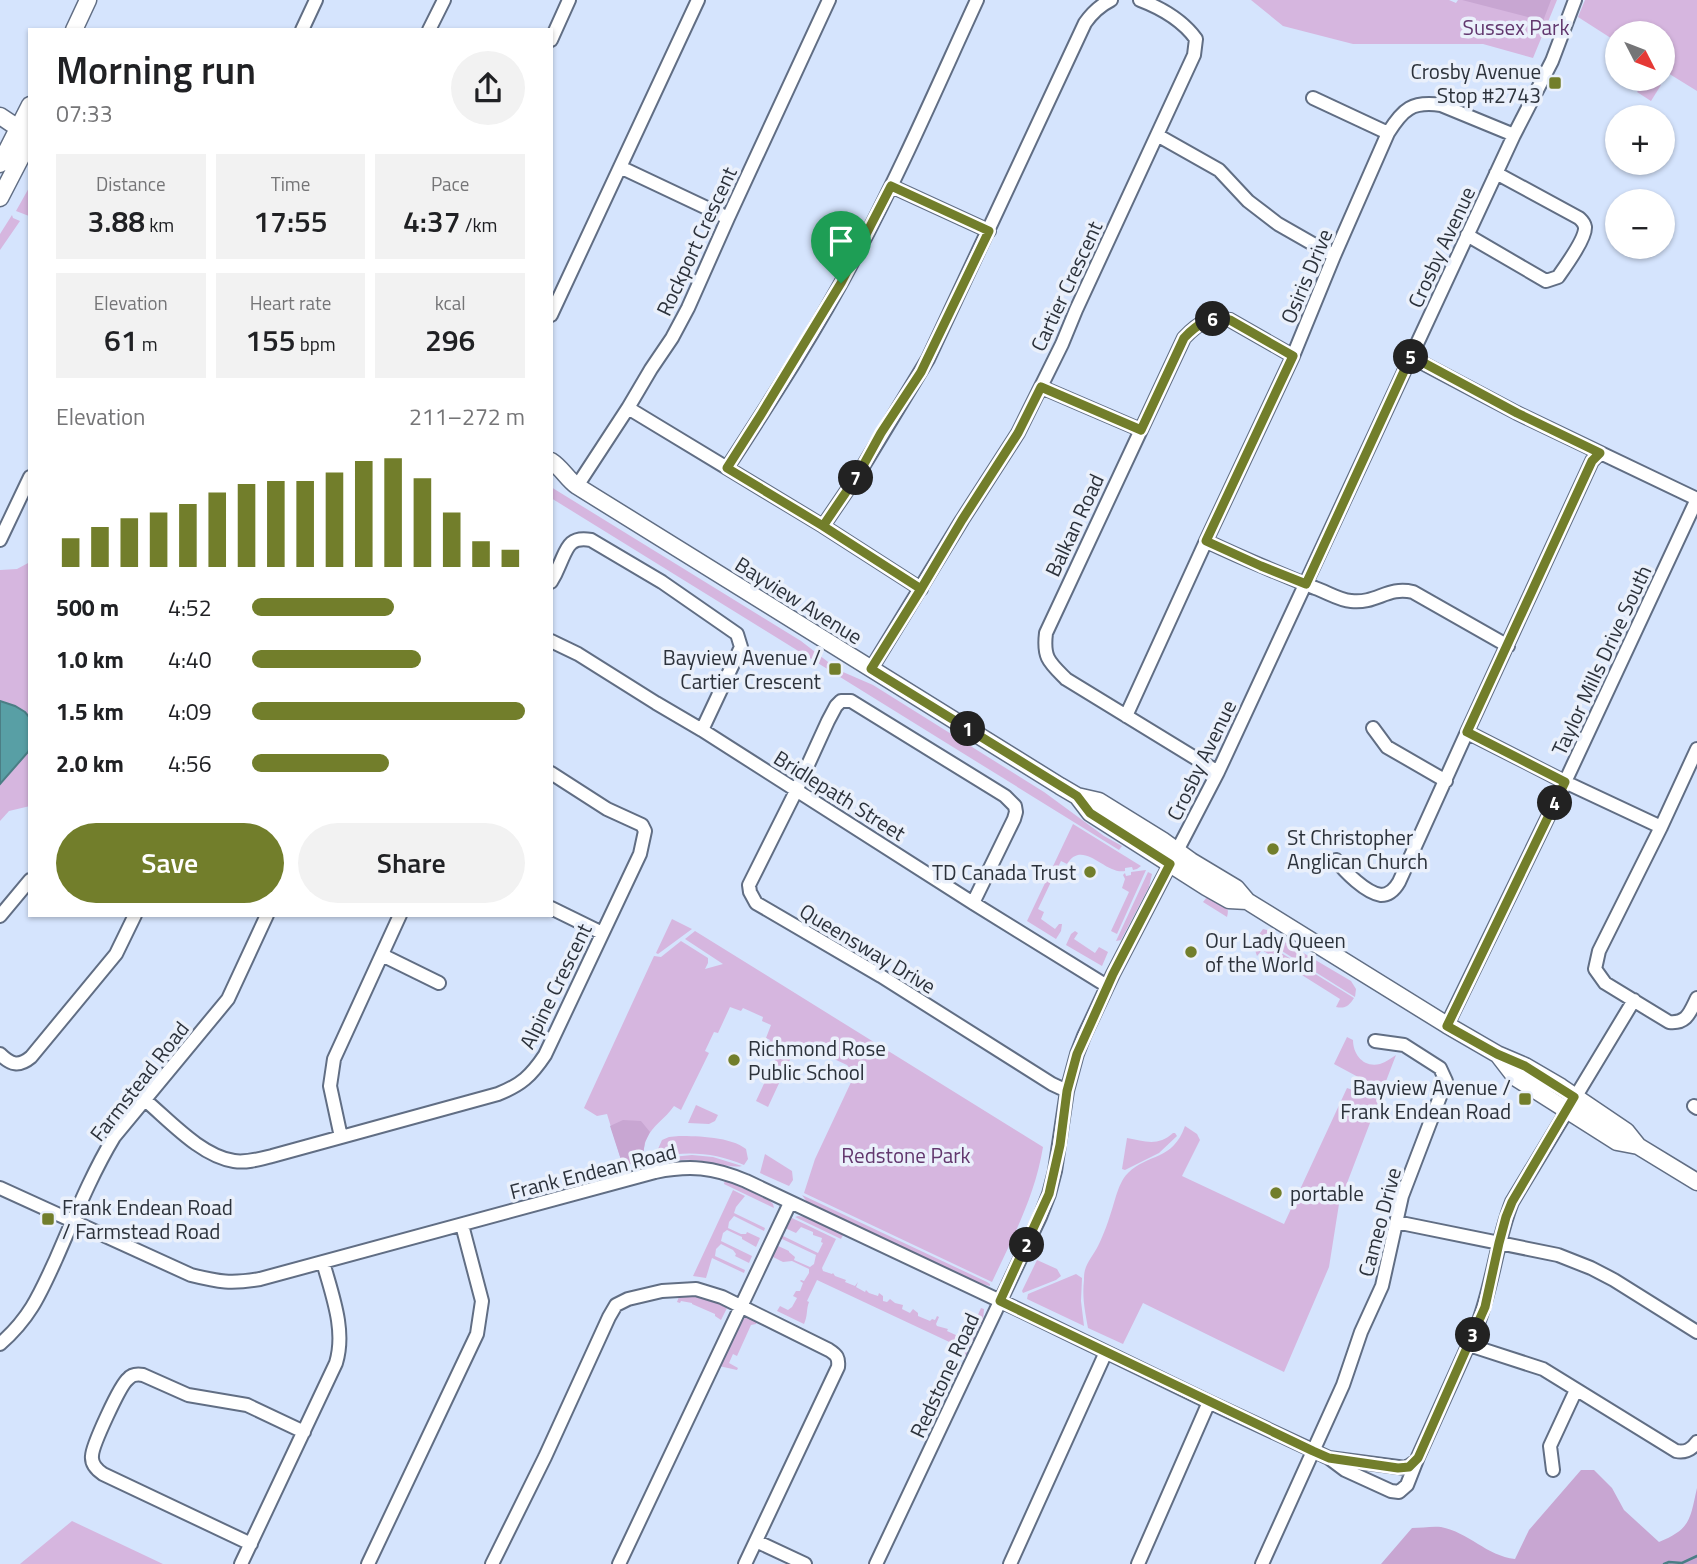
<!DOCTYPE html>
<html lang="en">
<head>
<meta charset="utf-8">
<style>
  :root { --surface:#fff; --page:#f2f2f2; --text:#202124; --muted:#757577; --accent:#727e2b }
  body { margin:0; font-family:"Titillium Web",sans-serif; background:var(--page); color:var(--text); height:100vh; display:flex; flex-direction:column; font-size:26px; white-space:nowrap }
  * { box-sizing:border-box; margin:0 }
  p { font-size:23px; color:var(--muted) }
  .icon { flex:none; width:38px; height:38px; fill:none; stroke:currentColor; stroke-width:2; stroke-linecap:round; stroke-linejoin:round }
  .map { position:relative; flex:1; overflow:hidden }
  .side { position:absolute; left:28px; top:28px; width:525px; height:889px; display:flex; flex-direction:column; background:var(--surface); border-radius:0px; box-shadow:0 2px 5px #0004 }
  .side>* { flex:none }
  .needle { width:46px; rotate:132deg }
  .fabs { position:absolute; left:1605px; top:21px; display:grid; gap:14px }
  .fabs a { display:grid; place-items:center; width:70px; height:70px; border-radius:50%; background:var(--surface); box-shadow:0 2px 5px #0004; font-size:35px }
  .pin { position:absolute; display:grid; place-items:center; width:60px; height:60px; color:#fff; margin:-72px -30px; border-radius:50% 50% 50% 0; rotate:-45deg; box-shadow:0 0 7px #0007 }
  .pin .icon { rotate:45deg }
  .km { position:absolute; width:35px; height:35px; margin:-18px; border-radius:50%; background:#222; color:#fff; font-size:19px; line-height:35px; text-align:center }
  .round { display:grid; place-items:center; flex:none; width:74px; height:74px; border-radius:37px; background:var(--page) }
  .head { display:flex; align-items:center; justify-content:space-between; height:119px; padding:0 28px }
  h1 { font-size:38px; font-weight:600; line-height:52px }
  .stats { display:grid; grid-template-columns:repeat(3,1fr); gap:10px; height:119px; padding:7px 28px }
  .stats div { display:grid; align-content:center; border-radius:0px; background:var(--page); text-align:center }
  .stats b { font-size:30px; font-weight:600 }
  .stats small { font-size:19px; font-weight:400 }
  .stats p { font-size:19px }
  .chart { height:196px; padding:14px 28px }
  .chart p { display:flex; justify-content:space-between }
  .chart svg { width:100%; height:126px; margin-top:7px; stroke:var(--accent); stroke-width:6 }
  .button { display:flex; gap:14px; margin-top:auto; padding:14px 28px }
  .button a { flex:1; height:80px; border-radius:42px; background:var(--accent); color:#fff; font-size:28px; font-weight:600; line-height:80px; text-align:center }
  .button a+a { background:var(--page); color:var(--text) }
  ul { padding:0 28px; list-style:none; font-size:23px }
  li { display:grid; grid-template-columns:112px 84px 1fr; align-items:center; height:52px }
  li i { height:18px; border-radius:9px; background:var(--accent) }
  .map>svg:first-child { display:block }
  .green { fill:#d6b6df }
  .forest { fill:#c8a6d2 }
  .water { fill:#589fa5; stroke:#4b7e85; stroke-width:2 }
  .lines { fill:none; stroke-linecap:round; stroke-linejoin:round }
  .stream { stroke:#4b7e85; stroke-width:2.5 }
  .minor-casing { stroke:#616e84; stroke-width:16 }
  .major-casing { stroke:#616e84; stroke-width:19 }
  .minor { stroke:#fff; stroke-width:12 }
  .major { stroke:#fff; stroke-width:16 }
  .route-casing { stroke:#fff; stroke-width:14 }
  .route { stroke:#727e2b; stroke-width:9 }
  .poi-dot { fill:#727e2b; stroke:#eaf0fb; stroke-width:2.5 }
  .labels { text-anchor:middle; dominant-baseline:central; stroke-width:7; stroke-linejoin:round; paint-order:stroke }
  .park-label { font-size:21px; fill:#62376e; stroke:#eaf0fb }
  .poi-label { font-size:21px; fill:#2c323b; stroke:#eaf0fb; text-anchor:start }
  .street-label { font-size:21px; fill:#2c323b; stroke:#eaf0fb }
</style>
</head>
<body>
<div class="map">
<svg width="1697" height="1564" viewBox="0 0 1697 1564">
  <rect width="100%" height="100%" fill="#d5e4fd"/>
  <path class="green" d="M 1251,0 L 1449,0 L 1456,3 L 1458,0 L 1557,0 L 1533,58 L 1483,44 L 1353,44 L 1283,26 Z
    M 1585,0 L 1697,0 L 1697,91 L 1663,70 L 1662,33 L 1617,33 L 1617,42 L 1578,17 Z
    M 1646,79 L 1651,79 L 1661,85 L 1651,101 L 1637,92 Z
    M 30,186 L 30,216 L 29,216 L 16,211 Z
    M 12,215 L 13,218 L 20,221 L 0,250 L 0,234 Z
    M 551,487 L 801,641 L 832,665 L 829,670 L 551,498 Z
    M 30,562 L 30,806 L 9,811 L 0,821 L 0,570 L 17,569 Z
    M 843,672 L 873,685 L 1044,792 L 1104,836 L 1122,846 L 1119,850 L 840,677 Z
    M 1073,824 L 1141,866 L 1137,869 L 1133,870 L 1132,867 L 1125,868 L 1125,871 C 1105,875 1083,838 1067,864 L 1061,861 L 1038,909 L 1044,912 L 1041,919 L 1055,929 L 1059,924 L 1062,924 L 1061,931 L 1056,939 L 1027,921 Z
    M 1146,870 L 1117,934 L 1111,931 L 1129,892 L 1122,888 L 1125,879 L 1123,875 L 1125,873 L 1126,876 L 1131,875 L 1131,872 Z
    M 1148,872 L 1152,874 L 1149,887 L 1121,940 L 1116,941 Z
    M 1210,896 C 1221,902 1231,903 1227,917 L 1203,902 L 1207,897 Z
    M 672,919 L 692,929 L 658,954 L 656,953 Z
    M 1263,929 L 1267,930 L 1268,932 L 1351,981 L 1356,989 L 1355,997 L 1258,936 Z
    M 695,931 L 1043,1147 C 1035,1196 1013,1237 992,1282 L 804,1193 L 815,1159 L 853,1078 L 853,1072 L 847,1065 L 808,1047 L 801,1047 L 794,1051 L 768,1107 L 756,1101 L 776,1058 L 773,1056 L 775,1053 L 766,1048 L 770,1040 L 766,1038 L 771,1025 L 762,1021 L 763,1017 L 743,1008 L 741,1011 L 730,1007 L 718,1033 L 714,1032 L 705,1051 L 709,1053 L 681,1110 L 674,1106 C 666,1118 652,1126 647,1138 C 643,1146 644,1154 641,1161 L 623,1166 L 607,1114 L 597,1116 L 584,1108 L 654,956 L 661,957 L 681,941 L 708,958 L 708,963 L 705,969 L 723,964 L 685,939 Z
    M 1075,931 L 1078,933 L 1074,939 L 1095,953 L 1099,947 L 1108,952 L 1102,966 L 1066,945 L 1071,934 Z
    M 1257,938 L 1354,998 C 1349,1006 1345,1009 1336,1007 L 1340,999 L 1262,950 L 1257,956 L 1254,947 Z
    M 1347,1037 L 1353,1040 C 1353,1055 1364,1068 1380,1064 C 1386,1062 1391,1058 1396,1055 L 1339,1204 L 1329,1267 L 1284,1372 L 1143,1303 L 1123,1344 L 1088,1328 C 1085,1311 1082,1298 1084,1280 C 1084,1277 1084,1273 1085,1270 C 1087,1262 1094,1254 1098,1246 C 1106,1230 1111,1213 1116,1196 C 1119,1187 1122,1179 1128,1173 C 1148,1153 1173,1161 1185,1126 L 1197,1134 L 1200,1140 L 1182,1176 L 1284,1224 L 1347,1088 L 1353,1090 L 1360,1078 L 1334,1064 Z
    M 696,1105 L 718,1115 L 715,1121 L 709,1124 L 688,1123 Z
    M 1173,1133 L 1175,1133 L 1177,1136 L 1159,1153 L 1125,1170 L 1122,1169 L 1127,1138 C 1144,1141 1158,1147 1173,1133 Z
    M 679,1136 C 698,1136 731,1137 746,1149 L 748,1159 L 744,1165 C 717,1153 690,1151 661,1156 L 658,1149 L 662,1140 L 669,1137 Z
    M 765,1154 L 792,1171 L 793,1180 L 789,1186 L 760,1173 Z
    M 692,1155 L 713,1157 L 742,1166 C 732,1169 705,1160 691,1160 C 681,1159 671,1162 662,1158 Z
    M 725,1180 L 769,1200 L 773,1204 L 774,1208 L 724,1184 Z
    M 733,1190 L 745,1196 L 736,1207 L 734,1213 L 765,1228 L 764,1231 L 734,1216 L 729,1222 L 728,1228 L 741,1234 L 746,1234 L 747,1232 L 760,1238 L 756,1247 L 742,1239 L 742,1237 L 727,1230 L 723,1233 L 721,1241 L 752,1256 L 749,1263 L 735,1256 L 736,1254 L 733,1250 L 721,1244 L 716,1249 L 715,1256 L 745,1270 L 744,1273 L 712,1258 L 706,1278 L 693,1276 Z
    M 802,1195 L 987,1282 L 990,1284 L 990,1286 L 981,1284 L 807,1202 Z
    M 798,1216 L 805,1217 L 843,1235 L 841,1239 L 795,1217 Z
    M 792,1218 L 836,1239 L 822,1268 L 823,1271 L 832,1274 L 833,1273 L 835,1276 L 846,1280 L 845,1282 L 855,1286 L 858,1282 L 856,1287 L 865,1292 L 866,1290 L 869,1293 L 878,1296 L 879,1293 L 883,1296 L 883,1301 L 887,1302 L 890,1299 L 895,1303 L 903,1305 L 902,1309 L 910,1313 L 913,1309 L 918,1313 L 918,1316 L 930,1321 L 932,1319 L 935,1320 L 937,1316 L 939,1317 L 936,1324 L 937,1326 L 948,1329 L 947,1331 L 958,1336 L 961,1331 L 966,1334 L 960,1347 L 817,1280 L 807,1301 L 809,1302 C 806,1310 808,1315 804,1324 L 777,1311 L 780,1306 L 788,1310 L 792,1307 L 797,1298 L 793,1296 L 796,1291 L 800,1291 L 803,1283 L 800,1281 L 801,1280 L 804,1281 L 809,1273 L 809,1269 L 792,1261 L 783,1262 L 771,1256 L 776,1245 L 789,1251 L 789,1252 L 795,1257 L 794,1260 L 810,1267 L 814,1264 L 816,1255 L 780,1238 L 781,1235 L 818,1253 L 823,1243 L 821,1242 L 822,1238 L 813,1235 L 813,1232 L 801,1227 L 796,1233 L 785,1228 Z
    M 1037,1260 L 1057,1269 L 1061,1276 L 1056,1280 L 1023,1293 L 1022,1291 Z
    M 1076,1274 L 1082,1278 L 1081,1301 L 1084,1326 L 1027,1299 L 1028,1294 Z
    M 680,1294 L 707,1298 L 727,1308 L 721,1320 L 715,1316 L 715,1314 L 692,1304 L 692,1303 L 681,1301 L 680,1303 L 677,1302 Z
    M 981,1308 L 984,1309 L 983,1320 L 965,1357 L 960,1354 Z
    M 745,1318 L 750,1318 L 757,1321 L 756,1324 L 751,1325 L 737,1356 L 733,1354 L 729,1363 L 738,1368 L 737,1370 L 719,1366 L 740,1322 Z
    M 72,1521 L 163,1564 L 20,1564 Z"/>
  <path class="forest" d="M 1462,0 L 1551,0 L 1543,21 Z
    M 623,1120 L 641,1121 L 650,1132 L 645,1142 L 642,1161 L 623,1166 L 610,1126 Z
    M 1581,1470 L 1594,1470 L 1612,1488 L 1624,1510 L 1659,1542 C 1691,1529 1690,1519 1697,1488 L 1697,1564 L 1381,1564 L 1412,1528 C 1421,1528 1432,1526 1441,1527 C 1468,1532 1487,1556 1515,1559 L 1529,1530 Z"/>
  <path class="water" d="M 0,701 L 15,706 L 25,712 L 30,718 L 30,747 L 28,752 L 0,784 Z"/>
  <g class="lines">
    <path class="stream" d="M 1664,1564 L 1669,1562 L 1682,1563 L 1697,1556"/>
    <g class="minor-casing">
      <path id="minor" d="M 302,30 L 316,0
        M 429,30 L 444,0
        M 551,40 L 569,0
        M 1313,98 L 1388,133
        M 1157,135 L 1219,170 L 1248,201 L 1278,224 L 1334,256
        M 620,167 L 728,218
        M 891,186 L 989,231
        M 1467,235 L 1546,281 L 1558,277 C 1565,267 1586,238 1585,227 C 1584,222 1582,221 1579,218 L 1496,173
        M 551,315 L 698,0
        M 1411,357 L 1517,413 L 1697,499
        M 1041,387 L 1141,430
        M 628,408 L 823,526 L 921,589
        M 727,468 C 771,400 816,331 854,259 C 899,175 937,87 977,0
        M 577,486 L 628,408 L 651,369 L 672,338 L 688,308 L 728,218 L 829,0
        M 823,526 L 859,473 L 928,359 L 1085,23 C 1092,13 1099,6 1111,0
        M 0,540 L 30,477
        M 1206,541 C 1242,558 1278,573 1315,588 C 1327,592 1339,600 1351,601 C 1377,604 1387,586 1413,592 L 1508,646
        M 551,582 C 554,577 557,571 559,566 C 567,549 568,536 591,540 L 662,582 L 737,634 L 741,647 L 702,730
        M 551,641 L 578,654 L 656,703 L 702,730 L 973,903 L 1107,986
        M 871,669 L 962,520 L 1018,433 L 1062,344 L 1076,310 L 1194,55 L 1196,39 C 1183,21 1161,8 1140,0
        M 1126,716 L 1206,541 L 1293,356 L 1334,256 L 1388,133 C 1403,109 1412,101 1441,105 L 1514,135
        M 1373,728 L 1387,747 L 1446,781
        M 1467,732 L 1565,782 L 1661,827
        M 1697,749 L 1661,827 L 1599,951 L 1595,969 L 1605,983 L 1669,1022 C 1687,1024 1690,1012 1697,998
        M 1218,772 L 1066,679 C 1049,662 1043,658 1046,633 L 1184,338 C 1199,322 1208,317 1230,320 L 1293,356
        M 1336,860 C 1345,872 1366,893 1381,895 C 1390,895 1395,889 1399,882 L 1467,732 L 1592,461 L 1600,453
        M 973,903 L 1014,819 L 1016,812 L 1015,806 L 1005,796 L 851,701 L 841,701 L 836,706 L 828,721 L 796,791 L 749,885 L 750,892 L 756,903 L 881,976 L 1052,1084 L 1067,1091
        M 551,908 L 602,933
        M 0,916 L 30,880
        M 382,955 L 439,983
        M 1447,1025 L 1565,782 L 1697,499
        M 0,1054 C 11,1065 19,1067 31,1057 L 116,954 L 135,915
        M 145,1100 C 170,1121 201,1156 234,1161 C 247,1163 260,1159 272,1156 L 498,1094 C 521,1085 531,1076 545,1055 L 640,854 L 645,831 L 642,825 L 607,809 L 551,773
        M 1694,1106 L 1697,1108
        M 341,1137 L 330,1086 L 334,1059 L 400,915
        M 0,1188 L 191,1275 C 219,1282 231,1284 260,1279 L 655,1172 C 690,1165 713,1167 746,1181 L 1013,1307 L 1209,1402 L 1329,1458 L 1345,1470 L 1391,1491 L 1399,1492 L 1407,1485 L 1418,1457 L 1477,1326 C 1493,1286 1496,1242 1512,1202 L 1634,1000
        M 1396,1222 L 1558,1255 L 1591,1268 L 1614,1280 L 1697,1332
        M 0,1344 C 30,1318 40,1294 56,1259 C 74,1218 91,1175 114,1137 L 228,999 L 267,915
        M 1469,1345 L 1543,1369 L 1676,1451 C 1686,1453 1692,1449 1697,1442
        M 1329,1458 L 1406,1468 L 1416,1461
        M 1553,1470 L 1550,1446 L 1576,1390
        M 756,1541 L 805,1564
        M 251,1544 L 103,1474 C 97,1470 91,1465 92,1456 C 92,1446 120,1385 128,1379 C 132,1374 137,1374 143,1375 L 188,1395 L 247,1405 L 304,1432
        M 241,1564 L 336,1363 C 346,1330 332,1295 323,1262
        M 368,1564 L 477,1334 L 482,1301 L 462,1225
        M 492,1564 L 545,1457 L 609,1317 L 616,1305 L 628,1299 L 662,1291 L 696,1289 L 722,1297 L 829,1350 C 837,1355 839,1358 838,1367 L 745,1564
        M 619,1564 L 790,1203
        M 876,1564 L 1040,1217 L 1049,1194 L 1055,1171 L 1067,1091 L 1077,1054 L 1084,1036 L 1113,974 L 1218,772 L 1514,135 L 1552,61 L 1575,0
        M 1010,1564 L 1106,1352
        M 1138,1564 L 1209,1402
        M 1262,1564 L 1343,1385 L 1361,1332 L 1382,1286 L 1402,1196 L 1446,1081 L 1440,1068 L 1404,1045 L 1375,1041"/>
    </g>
    <g class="major-casing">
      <path id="major" d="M 74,30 L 88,0
        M 0,116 L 27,134
        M 0,164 L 30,105
        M 0,198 L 30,140
        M 551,461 C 562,468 567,479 577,486 L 1060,786 L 1077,796 L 1090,813 L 1206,887 L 1229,900 L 1247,901
        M 1077,796 L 1099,801 L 1162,840 L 1191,861 L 1236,888 L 1247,901 L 1447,1025 L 1497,1054 L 1525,1066 L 1561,1087 L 1626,1131 L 1638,1146 L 1697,1182
        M 1499,1056 L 1516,1078 L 1617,1142 L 1638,1146"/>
    </g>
    <use href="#minor" class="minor"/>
    <use href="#major" class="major"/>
  </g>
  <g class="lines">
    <g class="route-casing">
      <path id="route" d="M 841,283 L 762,413 L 727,468 L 823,526 L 921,589 L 871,669 L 1077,796 L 1090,813 L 1170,864 L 1113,974 L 1077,1054 L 1067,1091 L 1060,1145 L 1049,1194 L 1000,1301 L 1313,1451 L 1329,1458 L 1398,1468 L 1409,1467 L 1418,1458 L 1485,1307 L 1499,1243 L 1506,1217 L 1512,1202 L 1574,1097 L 1525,1066 L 1497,1054 L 1447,1026 L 1565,782 L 1467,732 L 1592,461 L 1600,453 L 1517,413 L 1411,356 L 1306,584 L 1261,566 L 1206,541 L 1293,356 L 1230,320 C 1209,317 1198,323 1184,338 L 1141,430 L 1041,387 L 1018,433 L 962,520 L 921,589 L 823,526 L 859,473 L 881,433 L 921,372 L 989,231 L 891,186 L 841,283"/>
    </g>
    <use href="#route" class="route"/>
  </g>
  <g class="poi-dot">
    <rect x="1548" y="76" width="14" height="14" rx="3.5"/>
    <rect x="828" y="662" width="14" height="14" rx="3.5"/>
    <circle cx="1273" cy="849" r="7"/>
    <circle cx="1090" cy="872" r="7"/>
    <circle cx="1191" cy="952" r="7"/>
    <circle cx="734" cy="1060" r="7"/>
    <rect x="1518" y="1092" width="14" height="14" rx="3.5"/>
    <circle cx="1276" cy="1193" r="7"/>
    <rect x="41" y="1212" width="14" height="14" rx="3.5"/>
  </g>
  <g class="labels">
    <g class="park-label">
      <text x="1516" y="27">Sussex Park</text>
      <text x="906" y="1155">Redstone Park</text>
    </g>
    <g class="poi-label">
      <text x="1541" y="71" text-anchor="end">Crosby Avenue<tspan x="1541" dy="24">Stop #2743</tspan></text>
      <text x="821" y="657" text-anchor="end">Bayview Avenue /<tspan x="821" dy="24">Cartier Crescent</tspan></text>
      <text x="1287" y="837">St Christopher<tspan x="1287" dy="24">Anglican Church</tspan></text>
      <text x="1076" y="872" text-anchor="end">TD Canada Trust</text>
      <text x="1205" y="940">Our Lady Queen<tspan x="1205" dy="24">of the World</tspan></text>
      <text x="748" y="1048">Richmond Rose<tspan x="748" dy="24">Public School</tspan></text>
      <text x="1511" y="1087" text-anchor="end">Bayview Avenue /<tspan x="1511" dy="24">Frank Endean Road</tspan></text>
      <text x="1290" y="1193">portable</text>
      <text x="62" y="1207">Frank Endean Road<tspan x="62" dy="24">/ Farmstead Road</tspan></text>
    </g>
    <g class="street-label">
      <text transform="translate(696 241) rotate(-65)">Rockport Crescent</text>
      <text transform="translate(1441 247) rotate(-65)">Crosby Avenue</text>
      <text transform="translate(1306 276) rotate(-67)">Osiris Drive</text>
      <text transform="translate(1066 286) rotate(-65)">Cartier Crescent</text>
      <text transform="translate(1074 525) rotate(-65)">Balkan Road</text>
      <text transform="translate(799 600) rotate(32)">Bayview Avenue</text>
      <text transform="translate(1601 660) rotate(-65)">Taylor Mills Drive South</text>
      <text transform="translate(1201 760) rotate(-64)">Crosby Avenue</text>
      <text transform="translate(840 795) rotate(32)">Bridlepath Street</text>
      <text transform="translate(868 948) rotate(31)">Queensway Drive</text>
      <text transform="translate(555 986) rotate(-64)">Alpine Crescent</text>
      <text transform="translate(139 1081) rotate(-52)">Farmstead Road</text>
      <text transform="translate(593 1171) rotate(-14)">Frank Endean Road</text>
      <text transform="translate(1379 1222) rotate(-75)">Cameo Drive</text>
      <text transform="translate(944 1375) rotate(-65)">Redstone Road</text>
    </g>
  </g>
</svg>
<div class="fabs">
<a><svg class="needle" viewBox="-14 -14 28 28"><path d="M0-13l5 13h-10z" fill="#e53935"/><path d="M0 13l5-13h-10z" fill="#757577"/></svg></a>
<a>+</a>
<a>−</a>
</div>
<div class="pin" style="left:841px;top:283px;background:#1e9e55"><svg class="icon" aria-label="arrive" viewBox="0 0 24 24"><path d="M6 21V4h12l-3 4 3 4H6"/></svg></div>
<b class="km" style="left:968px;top:729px">1</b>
<b class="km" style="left:1027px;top:1245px">2</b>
<b class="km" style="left:1473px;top:1335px">3</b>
<b class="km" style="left:1555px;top:803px">4</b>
<b class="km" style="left:1411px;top:357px">5</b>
<b class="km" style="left:1213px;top:319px">6</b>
<b class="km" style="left:856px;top:478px">7</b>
<section class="side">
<div class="head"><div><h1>Morning run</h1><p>07:33</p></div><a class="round"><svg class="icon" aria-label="share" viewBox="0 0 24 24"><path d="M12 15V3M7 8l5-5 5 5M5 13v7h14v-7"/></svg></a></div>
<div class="stats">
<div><p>Distance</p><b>3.88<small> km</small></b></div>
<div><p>Time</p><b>17:55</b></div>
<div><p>Pace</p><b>4:37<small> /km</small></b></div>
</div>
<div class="stats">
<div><p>Elevation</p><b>61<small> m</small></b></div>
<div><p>Heart rate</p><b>155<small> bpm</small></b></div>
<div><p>kcal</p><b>296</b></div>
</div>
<div class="chart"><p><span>Elevation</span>211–272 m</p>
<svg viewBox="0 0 160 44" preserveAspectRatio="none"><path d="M5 44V34M15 44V30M25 44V27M35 44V25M45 44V22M55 44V18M65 44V15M75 44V14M85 44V14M95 44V11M105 44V7M115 44V6M125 44V13M135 44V25M145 44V35M155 44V38"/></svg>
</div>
<ul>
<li><b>500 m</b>4:52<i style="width:52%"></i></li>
<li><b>1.0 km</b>4:40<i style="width:62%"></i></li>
<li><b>1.5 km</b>4:09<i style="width:100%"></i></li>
<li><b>2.0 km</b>4:56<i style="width:50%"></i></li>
</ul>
<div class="button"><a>Save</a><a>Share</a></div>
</section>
</div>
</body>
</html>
